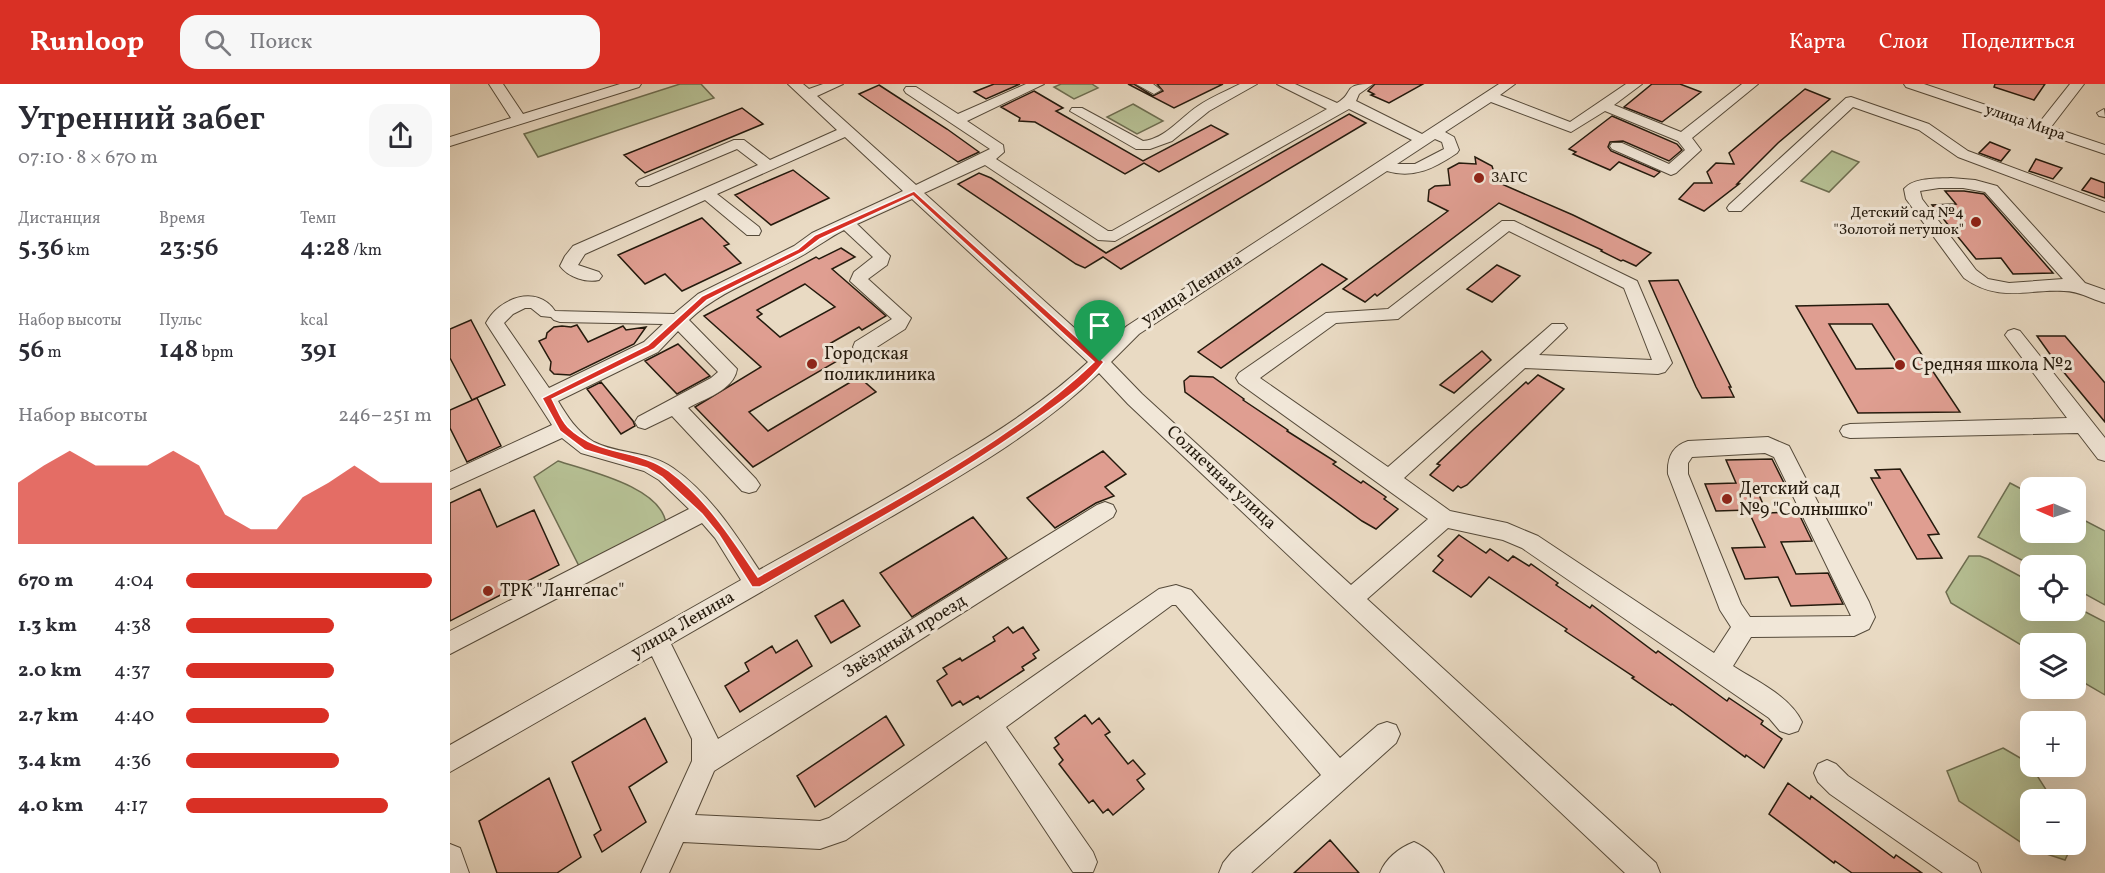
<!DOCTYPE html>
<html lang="ru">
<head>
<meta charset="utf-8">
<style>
  :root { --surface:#fff; --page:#f7f7f7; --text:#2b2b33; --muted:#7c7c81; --accent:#d93025 }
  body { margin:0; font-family:Vollkorn,serif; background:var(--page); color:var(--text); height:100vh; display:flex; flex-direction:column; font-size:22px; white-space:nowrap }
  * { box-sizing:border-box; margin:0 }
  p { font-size:20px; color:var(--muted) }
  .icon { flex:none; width:33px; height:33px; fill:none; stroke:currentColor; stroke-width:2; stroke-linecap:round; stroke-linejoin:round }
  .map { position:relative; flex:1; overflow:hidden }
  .sheet { display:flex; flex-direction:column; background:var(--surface); width:450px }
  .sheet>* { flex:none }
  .needle { width:39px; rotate:272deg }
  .tools { position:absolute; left:1570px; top:393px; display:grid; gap:12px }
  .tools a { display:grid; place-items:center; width:66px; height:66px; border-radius:12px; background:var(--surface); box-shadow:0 6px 24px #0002; font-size:30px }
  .pin { position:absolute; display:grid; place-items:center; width:51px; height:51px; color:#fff; margin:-62px -26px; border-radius:50% 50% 50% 0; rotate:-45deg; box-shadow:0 0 6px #0007 }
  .pin .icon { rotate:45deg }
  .round { display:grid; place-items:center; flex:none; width:63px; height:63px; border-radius:18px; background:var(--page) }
  .head { display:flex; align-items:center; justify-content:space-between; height:102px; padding:0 18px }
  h1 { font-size:33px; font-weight:600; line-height:45px }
  .figures { display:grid; grid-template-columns:repeat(3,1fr); gap:9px; height:102px; padding:6px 18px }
  .figures div { display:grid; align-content:center }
  .figures b { font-size:26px; font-weight:600 }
  .figures small { font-size:16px; font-weight:400 }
  .figures p { font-size:16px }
  .chart { height:168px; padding:12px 18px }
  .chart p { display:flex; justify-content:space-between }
  .chart svg { width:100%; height:108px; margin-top:6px; fill:var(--accent); opacity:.7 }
  ul { padding:0 18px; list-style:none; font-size:20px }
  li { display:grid; grid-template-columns:96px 72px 1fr; align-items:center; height:45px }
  li i { height:15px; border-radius:8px; background:var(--accent) }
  header { display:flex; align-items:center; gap:36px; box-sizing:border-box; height:84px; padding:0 30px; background:var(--accent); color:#fff }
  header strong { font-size:28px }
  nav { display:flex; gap:33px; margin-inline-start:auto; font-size:21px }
  .search { width:420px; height:54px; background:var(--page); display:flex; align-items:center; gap:15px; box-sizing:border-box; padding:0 21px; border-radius:18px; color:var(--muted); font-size:22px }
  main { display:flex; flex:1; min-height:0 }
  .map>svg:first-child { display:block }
  .green { fill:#b6c094; stroke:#6d6d50; stroke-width:1.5 }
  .building { fill:#df9e91; stroke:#241a0d; stroke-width:1.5; fill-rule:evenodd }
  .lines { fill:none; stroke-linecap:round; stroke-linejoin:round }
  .minor-casing { stroke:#554a3a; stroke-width:2 }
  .minor { fill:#f1e7d8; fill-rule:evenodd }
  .route { fill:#d93025; stroke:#fff; stroke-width:1.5; fill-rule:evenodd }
  .poi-dot { fill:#8f2418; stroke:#f1e7d8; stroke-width:2 }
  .labels { text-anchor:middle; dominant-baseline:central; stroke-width:6; stroke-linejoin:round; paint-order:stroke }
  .far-street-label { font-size:15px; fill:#241a0d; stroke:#f1e7d8 }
  .far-poi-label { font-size:15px; fill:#241a0d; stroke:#f1e7d8; text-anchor:start }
  .street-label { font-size:18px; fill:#241a0d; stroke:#f1e7d8 }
  .poi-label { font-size:18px; fill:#241a0d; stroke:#f1e7d8; text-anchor:start }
</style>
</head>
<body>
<header>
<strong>Runloop</strong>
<div class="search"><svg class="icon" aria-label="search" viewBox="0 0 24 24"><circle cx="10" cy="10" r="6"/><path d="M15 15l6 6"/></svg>Поиск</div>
<nav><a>Карта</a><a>Слои</a><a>Поделиться</a></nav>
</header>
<main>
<section class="sheet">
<div class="head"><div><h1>Утренний забег</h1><p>07:10 · 8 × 670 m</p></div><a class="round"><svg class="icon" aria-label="share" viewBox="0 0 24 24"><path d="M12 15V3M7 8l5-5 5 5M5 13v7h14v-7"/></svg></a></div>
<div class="figures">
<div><p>Дистанция</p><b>5.36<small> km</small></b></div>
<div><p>Время</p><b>23:56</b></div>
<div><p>Темп</p><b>4:28<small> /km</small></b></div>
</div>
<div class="figures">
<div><p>Набор высоты</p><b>56<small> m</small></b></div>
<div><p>Пульс</p><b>148<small> bpm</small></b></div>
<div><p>kcal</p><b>391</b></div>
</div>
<div class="chart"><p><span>Набор высоты</span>246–251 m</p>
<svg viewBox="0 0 160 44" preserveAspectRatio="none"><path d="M0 44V19L10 12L20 6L30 12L40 12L50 12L60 6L70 12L80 32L90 38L100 38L110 25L120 19L130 12L140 19L150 19L160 19V44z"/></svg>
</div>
<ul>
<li><b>670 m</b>4:04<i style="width:100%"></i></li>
<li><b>1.3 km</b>4:38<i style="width:60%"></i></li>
<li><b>2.0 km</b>4:37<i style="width:60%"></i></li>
<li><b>2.7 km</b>4:40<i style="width:58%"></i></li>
<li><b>3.4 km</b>4:36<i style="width:62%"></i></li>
<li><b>4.0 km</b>4:17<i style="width:82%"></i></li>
</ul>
</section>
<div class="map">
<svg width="1655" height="789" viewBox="0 0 1655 789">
  <rect width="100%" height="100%" fill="#e9dac3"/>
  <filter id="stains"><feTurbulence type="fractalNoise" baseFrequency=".00333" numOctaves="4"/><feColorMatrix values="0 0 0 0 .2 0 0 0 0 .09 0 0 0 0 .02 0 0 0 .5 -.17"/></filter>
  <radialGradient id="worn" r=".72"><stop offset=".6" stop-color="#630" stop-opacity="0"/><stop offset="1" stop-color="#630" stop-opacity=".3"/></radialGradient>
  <path class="green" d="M 230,0 L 251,0 L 264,14 L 88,73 L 74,50 Z
    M 611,0 L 642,0 L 648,4 L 624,15 L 604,3 Z
    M 683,20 L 713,37 L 687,50 L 657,33 Z
    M 1382,67 L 1409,78 L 1379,108 L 1351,97 Z
    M 108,377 C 138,387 212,403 216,440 L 130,484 L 84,393 Z
    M 1560,399 L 1581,410 L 1581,448 L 1626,448 L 1626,432 L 1655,447 L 1655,521 L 1626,505 L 1626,482 L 1581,481 L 1528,453 Z
    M 1519,472 L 1530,472 L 1538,475 L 1581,498 L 1581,526 L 1626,526 L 1626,523 L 1655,538 L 1655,611 L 1626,594 L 1626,560 L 1581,560 L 1581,567 L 1501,519 L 1496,508 Z
    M 1553,664 L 1579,679 L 1602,715 L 1581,716 L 1581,760 L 1622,761 L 1615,776 L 1581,765 L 1509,717 L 1497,687 Z"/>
  <path class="building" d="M 544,0 L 570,0 L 536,15 L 524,8 Z
    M 678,0 L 684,0 L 703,12 L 713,7 L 707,0 L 773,0 L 724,24 Z
    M 925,0 L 973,0 L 939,19 L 921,11 L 924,10 L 918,7 Z
    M 1202,0 L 1230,0 L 1251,8 L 1212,38 L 1174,23 Z
    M 1545,0 L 1595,0 L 1584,16 L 1544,3 Z
    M 429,1 L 497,45 L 529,68 L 508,78 L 409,10 Z
    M 1355,5 L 1380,15 L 1328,59 L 1287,100 L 1289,100 L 1254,127 L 1229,115 L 1244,99 L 1262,99 L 1257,88 L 1266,79 L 1284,80 L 1279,69 Z
    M 584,7 L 613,24 L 606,27 L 693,77 L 761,41 L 778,50 L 709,88 L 694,79 L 675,90 L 585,38 L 569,37 L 570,34 L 551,23 Z
    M 292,24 L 313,40 L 195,89 L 174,71 Z
    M 899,30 L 916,39 L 671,185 L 653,173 L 635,184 L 626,180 L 508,100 L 529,89 L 541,94 L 656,169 Z
    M 1162,32 L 1227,60 L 1232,66 L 1219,77 L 1173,57 L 1160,58 L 1158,63 L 1161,67 L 1210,88 L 1204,93 L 1169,78 L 1160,86 L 1123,70 L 1126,68 L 1119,65 Z
    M 1540,58 L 1560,66 L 1551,77 L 1529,69 Z
    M 1025,73 L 1042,82 L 1047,98 L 1123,131 L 1201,169 L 1186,182 L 1173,176 L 1171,177 L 1151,167 L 1152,166 L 1049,119 L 927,212 L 925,210 L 915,218 L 893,205 L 998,127 L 978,117 L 979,106 L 985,102 L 1000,101 L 998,85 L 1009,79 L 1026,80 Z
    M 1586,75 L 1612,84 L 1603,95 L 1579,87 Z
    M 343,86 L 379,114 L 321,141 L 285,111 Z
    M 1641,94 L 1655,99 L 1655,114 L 1632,106 Z
    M 1495,107 L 1514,107 L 1534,110 L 1603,189 L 1563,190 L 1551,174 L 1526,175 L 1482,121 L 1506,120 Z
    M 252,134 L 279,160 L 274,162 L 291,179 L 232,207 L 215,190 L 195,200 L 168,171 Z
    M 391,164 L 405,173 L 382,185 L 436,232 L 412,246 L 409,243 L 374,263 L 389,276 L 299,328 L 318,347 L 409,293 L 426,308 L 303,383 L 245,323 L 311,283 L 254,232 L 366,173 L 369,175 ZM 355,200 L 385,223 L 330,253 L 307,233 L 312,230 L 307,226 Z
    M 872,180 L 897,195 L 771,284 L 748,268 Z
    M 1047,181 L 1070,192 L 1042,218 L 1017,205 Z
    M 1228,196 L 1281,303 L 1279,303 L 1284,313 L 1252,314 L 1246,303 L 1199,197 Z
    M 1438,220 L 1510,328 L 1408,329 L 1346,222 ZM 1379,240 L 1422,240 L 1450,284 L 1406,285 Z
    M 21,236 L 55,301 L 22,316 L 0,274 L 0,245 Z
    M 127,241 L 138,258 L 173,242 L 176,246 L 196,243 L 184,260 L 120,291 L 104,290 L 100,286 L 101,278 L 89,257 L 96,254 L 97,249 L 104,243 L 112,242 L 121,243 Z
    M 1587,252 L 1615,252 L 1655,299 L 1655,338 L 1607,280 Z
    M 228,260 L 260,292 L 227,310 L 195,277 Z
    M 1032,267 L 1041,276 L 1004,309 L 990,301 Z
    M 1088,291 L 1114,305 L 1017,401 L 1011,404 L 1008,402 L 1003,407 L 980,391 L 990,381 L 987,380 L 1024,345 L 1076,298 L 1078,300 Z
    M 740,292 L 763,293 L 794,315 L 793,316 L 838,346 L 837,347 L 886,378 L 883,380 L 911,399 L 913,397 L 936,413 L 934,415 L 948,425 L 926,445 L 912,437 L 735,308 L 734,297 Z
    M 151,298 L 183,337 L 185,342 L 171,350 L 137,305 Z
    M 27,314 L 51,362 L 17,378 L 0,344 L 0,326 Z
    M 653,367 L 676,390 L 655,403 L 664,412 L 646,419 L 605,444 L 577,414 Z
    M 1322,375 L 1335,401 L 1305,402 L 1317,429 L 1348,428 L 1362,457 L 1331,458 L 1346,490 L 1378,489 L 1393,520 L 1341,522 L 1328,493 L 1295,495 L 1282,464 L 1315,463 L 1298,426 L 1266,427 L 1255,400 L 1286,399 L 1276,376 Z
    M 1450,385 L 1489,450 L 1478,451 L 1492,474 L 1467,475 L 1421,394 L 1430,394 L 1425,386 Z
    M 30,405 L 47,443 L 84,426 L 109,481 L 0,537 L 0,419 Z
    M 523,433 L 557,474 L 462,533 L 430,489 Z
    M 1009,451 L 1036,469 L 1040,465 L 1058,477 L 1063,472 L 1079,482 L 1081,480 L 1108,499 L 1106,501 L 1140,524 L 1142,521 L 1206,569 L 1208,567 L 1277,617 L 1279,614 L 1313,637 L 1311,640 L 1332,655 L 1314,684 L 1296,671 L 1295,673 L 1222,620 L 1221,621 L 1182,594 L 1184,593 L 1115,547 L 1117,545 L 1039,493 L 1021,513 L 983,487 L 993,476 L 988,472 Z
    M 393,516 L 410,542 L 381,559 L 365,532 Z
    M 558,543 L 563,549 L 573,543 L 589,566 L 583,570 L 586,574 L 572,583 L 574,586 L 530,615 L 528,612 L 513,621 L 510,617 L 502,622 L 487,597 L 497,590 L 493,584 L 510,574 L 512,577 L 545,557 L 543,553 Z
    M 347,556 L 362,582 L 290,628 L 275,602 L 299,587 L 295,579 L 322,562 L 326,569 Z
    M 635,631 L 642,640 L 649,634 L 660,648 L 655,651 L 678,680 L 683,676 L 695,690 L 687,696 L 694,705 L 663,731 L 658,725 L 653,729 L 643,716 L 639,719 L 609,680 L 613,676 L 604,664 L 609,660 L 605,654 Z
    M 436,632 L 454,661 L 365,723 L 347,692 Z
    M 195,634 L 217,678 L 179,703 L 196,738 L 152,768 L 144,751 L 151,746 L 122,678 Z
    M 99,694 L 131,773 L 107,789 L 47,789 L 29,737 Z
    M 1338,699 L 1360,715 L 1361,712 L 1444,774 L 1446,771 L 1472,789 L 1402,789 L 1385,777 L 1384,779 L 1319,730 Z
    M 880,756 L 909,789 L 844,789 Z"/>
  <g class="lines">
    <g class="minor-casing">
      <path id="minor" d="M 39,0 L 53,0 L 73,30 L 170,0 L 191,0 L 189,3 L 0,62 L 0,53 L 61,34 Z
        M 338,0 L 353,0 L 359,5 L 373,0 L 393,0 L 367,12 L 466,101 L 540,65 L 456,9 L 454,6 L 456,3 L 466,3 L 508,30 L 576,0 L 594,0 L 517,37 L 553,61 L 554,68 L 546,75 L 658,147 L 662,147 L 877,25 L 827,0 L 845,0 L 887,19 C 906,8 890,0 923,0 L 909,10 L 906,17 L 972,50 L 1049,0 L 1065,0 L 1050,11 L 1120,38 L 1176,0 L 1192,0 L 1164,21 L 1231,48 L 1292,0 L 1308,0 L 1242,54 L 1251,66 L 1226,89 L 1221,91 L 1162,65 L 1160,62 L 1162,59 L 1172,59 L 1219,80 L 1235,66 L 1228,57 L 1155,27 L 1121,48 L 1041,18 L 995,48 L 1004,53 L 1009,66 L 1007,69 C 985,84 964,95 937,87 L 689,250 L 661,278 L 692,310 L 901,501 L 978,435 L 789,299 L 786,294 L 789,289 L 876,229 L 938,225 L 1052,137 L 1064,137 L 1187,197 L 1222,279 L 1215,288 L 1208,290 L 1075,284 L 954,394 L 1000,427 L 1057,439 L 1088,452 L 1264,569 L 1281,543 L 1270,526 L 1218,390 C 1217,374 1222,362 1238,357 L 1318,353 L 1339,362 L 1419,518 L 1425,533 L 1419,545 L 1404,552 L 1301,553 L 1283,582 C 1306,597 1340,612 1352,638 L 1348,647 L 1339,650 L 1330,647 L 1319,634 L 1072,464 L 1053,456 L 998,444 L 917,515 L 1206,779 L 1210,789 L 1175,789 L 678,320 L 649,289 C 589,348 512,391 439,434 C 366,476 294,518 221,560 L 268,655 L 647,421 L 655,418 L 663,421 L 666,427 L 663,433 L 264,687 L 245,731 L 370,737 L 379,734 L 709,505 L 726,501 L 741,506 L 890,674 L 928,641 L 937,638 L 946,641 L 950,650 L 946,659 L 801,789 L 769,789 L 773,779 L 782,768 L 871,691 L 726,521 L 722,521 L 556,643 L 643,768 L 647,778 L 643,788 L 623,788 L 536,657 L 396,756 L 370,765 L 233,758 L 219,789 L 191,789 L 242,677 L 242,655 L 202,572 L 0,688 L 0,661 L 291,496 L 265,454 L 252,439 L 0,570 L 0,547 L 239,425 L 209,396 L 194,387 L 131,369 L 112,354 L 0,405 L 0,388 L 102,341 L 36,239 C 49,214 87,200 105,227 L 224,230 L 248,210 L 344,162 L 362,149 L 453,107 L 395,53 L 267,110 L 309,143 L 311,147 L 309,151 L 297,151 L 255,116 L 135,170 L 128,181 L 149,188 L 152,192 L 149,196 C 136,199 118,193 110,182 L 115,172 L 123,162 L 308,81 L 287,65 L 199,102 L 189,102 L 186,99 L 189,96 L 284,56 L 294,56 L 320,76 L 387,46 ZM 899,25 L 962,56 L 677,242 L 650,267 L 474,109 L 535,81 L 648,156 L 665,157 ZM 985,55 L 992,58 L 994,65 L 965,80 L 947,80 ZM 462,115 L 638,278 C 597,316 549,347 500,376 C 438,415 373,450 309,486 C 285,449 260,410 223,384 C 199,367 167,370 144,358 C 127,348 117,332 108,317 L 208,268 L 228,247 L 268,288 L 261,294 L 188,333 L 185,338 L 188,343 L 195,345 L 222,332 L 292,407 L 299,409 L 306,407 L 310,401 L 306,395 L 238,324 C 254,315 284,306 287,285 L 239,236 C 271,205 317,192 355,170 C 368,162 380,153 394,146 L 423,173 L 404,188 L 400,197 L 442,235 L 405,258 L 403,263 L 405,268 L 412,269 L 419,268 L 455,245 L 461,234 L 418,195 L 437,181 L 440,172 L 407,140 ZM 1059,147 L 1174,204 L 1202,276 L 1089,271 L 1117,244 L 1114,240 L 1102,240 L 938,383 L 810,294 L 886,239 L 948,235 ZM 75,224 L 81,224 L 91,232 L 101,233 L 104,236 L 110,238 L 213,240 L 194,258 L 99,304 L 54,239 L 63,230 ZM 1315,369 L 1324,373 L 1401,532 L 1300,533 L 1291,520 L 1238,390 L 1238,379 L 1242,373 Z
        M 686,0 L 703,0 L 711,6 L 704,10 Z
        M 790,0 L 807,0 L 759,27 L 722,57 L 700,65 L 686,65 L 620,27 L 622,24 L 632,24 L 693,57 C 715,55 730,34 748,22 C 761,13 776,7 790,0 Z
        M 1454,0 L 1474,0 L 1589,39 L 1620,0 L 1634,0 L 1601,43 L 1655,61 L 1655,70 L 1456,3 Z
        M 1401,13 L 1479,40 L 1518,67 L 1655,118 L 1655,128 L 1508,73 L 1469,46 L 1403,23 L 1291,127 L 1279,127 L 1277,124 L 1279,121 L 1396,14 Z
        M 1654,25 L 1655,33 L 1649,32 L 1647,29 Z
        M 1501,94 L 1525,96 L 1547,102 L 1635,199 L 1655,206 L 1655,219 C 1641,215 1629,207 1614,207 C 1576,205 1549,219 1514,194 L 1456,115 L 1454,105 C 1464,93 1487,95 1501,94 ZM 1489,104 L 1513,104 L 1535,108 L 1613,195 L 1559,199 L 1538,195 L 1526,186 L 1472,115 L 1470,107 Z
        M 1564,245 L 1570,247 L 1655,354 L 1655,377 L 1648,375 L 1628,349 L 1400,354 L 1393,352 L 1390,347 L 1393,342 L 1400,340 L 1617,334 L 1555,251 L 1558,247 Z
        M 1377,676 L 1386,680 L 1398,692 L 1527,779 L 1531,789 L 1493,789 L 1380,710 L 1368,698 L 1364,689 L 1368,680 Z
        M 964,758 C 978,764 988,775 994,789 L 930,789 C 936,774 949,764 964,758 Z
        M 0,760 L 10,764 L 19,789 L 0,789 Z"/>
    </g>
    <use href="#minor" class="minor"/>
  </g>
  <path class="route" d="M 464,107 L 654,278 C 634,304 606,321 580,340 C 494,401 401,450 310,503 L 302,503 L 269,451 L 252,430 L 212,393 L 197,384 L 135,366 L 110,347 L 92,314 L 198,261 L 252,212 L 348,165 L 365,151 ZM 463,112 L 644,278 C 552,366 418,430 308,493 C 282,455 257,415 219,387 C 187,364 149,373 118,343 C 111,336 107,324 102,315 L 204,265 L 257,216 L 353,168 L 370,155 Z"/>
  <g class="poi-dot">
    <circle cx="1029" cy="94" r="6"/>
    <circle cx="1526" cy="138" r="6"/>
    <circle cx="362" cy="280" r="6"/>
    <circle cx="1450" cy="281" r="6"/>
    <circle cx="1277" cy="415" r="6"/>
    <circle cx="38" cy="507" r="6"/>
  </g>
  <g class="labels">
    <g class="far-street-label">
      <text transform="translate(1575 39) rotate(19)">улица Мира</text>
    </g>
    <g class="far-poi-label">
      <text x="1041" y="94">ЗАГС</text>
      <text x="1514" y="129" text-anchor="end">Детский сад №4<tspan x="1514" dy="17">"Золотой петушок"</tspan></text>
    </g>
    <g class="street-label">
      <text transform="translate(742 206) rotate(-33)">улица Ленина</text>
      <text transform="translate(771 394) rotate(43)">Солнечная улица</text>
      <text transform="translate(233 541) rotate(-30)">улица Ленина</text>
      <text transform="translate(455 553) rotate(-32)">Звёздный проезд</text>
    </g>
    <g class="poi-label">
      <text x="374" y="270">Городская<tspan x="374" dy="21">поликлиника</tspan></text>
      <text x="1462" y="281">Средняя школа №2</text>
      <text x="1289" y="405">Детский сад<tspan x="1289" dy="21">№9 "Солнышко"</tspan></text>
      <text x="50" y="507">ТРК "Лангепас"</text>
    </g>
  </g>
  <rect width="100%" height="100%" filter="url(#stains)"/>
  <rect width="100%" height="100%" fill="url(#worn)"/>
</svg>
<div class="tools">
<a><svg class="needle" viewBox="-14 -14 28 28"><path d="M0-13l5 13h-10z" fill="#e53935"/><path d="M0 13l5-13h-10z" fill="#7c7c81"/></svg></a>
<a><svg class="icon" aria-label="locate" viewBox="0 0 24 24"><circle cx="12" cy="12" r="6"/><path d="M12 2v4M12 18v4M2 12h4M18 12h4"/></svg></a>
<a><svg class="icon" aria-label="layers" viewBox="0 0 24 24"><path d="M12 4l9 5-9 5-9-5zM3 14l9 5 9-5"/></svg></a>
<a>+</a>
<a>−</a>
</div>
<div class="pin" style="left:650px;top:278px;background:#1e9e55"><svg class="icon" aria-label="arrive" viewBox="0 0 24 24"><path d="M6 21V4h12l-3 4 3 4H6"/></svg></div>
</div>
</main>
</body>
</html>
